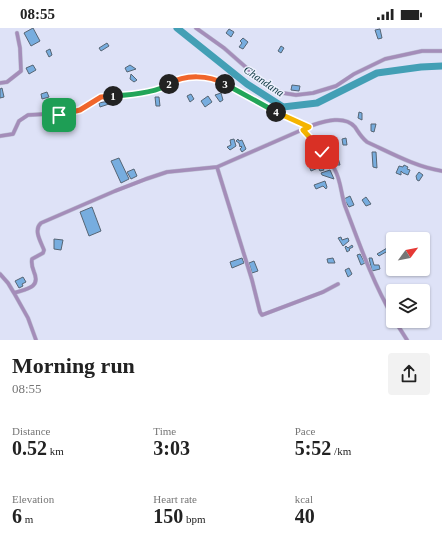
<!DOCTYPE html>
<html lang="en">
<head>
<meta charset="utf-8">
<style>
  :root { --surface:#fff; --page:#f2f2f2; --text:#222; --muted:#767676 }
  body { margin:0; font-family:"Times New Roman",serif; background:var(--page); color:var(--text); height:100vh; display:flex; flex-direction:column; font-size:15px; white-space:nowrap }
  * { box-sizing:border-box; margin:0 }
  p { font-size:13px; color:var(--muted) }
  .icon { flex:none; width:22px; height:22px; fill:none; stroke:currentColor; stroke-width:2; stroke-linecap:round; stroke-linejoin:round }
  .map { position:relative; height:312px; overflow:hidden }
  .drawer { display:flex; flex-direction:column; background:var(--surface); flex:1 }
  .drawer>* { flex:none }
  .needle { width:26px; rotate:58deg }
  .buttons { position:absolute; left:386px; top:204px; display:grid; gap:8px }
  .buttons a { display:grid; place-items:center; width:44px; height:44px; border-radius:4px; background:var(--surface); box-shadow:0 1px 3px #0004; font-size:20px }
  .pin { position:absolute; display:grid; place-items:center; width:34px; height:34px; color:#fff; margin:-17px; border-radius:8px; box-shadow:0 2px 6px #0006 }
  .km { position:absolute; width:20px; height:20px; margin:-10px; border-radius:50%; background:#222; color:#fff; font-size:11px; line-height:20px; text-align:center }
  .round { display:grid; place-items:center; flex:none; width:42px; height:42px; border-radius:4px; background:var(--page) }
  .headline { display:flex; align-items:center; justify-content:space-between; height:68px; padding:0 12px }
  h1 { font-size:22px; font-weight:700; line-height:30px }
  .stats { display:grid; grid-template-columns:repeat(3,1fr); gap:6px; height:68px; padding:4px 12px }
  .stats div { display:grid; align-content:center }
  .stats b { font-size:20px; font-weight:700 }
  .stats small { font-size:11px; font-weight:400 }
  .stats p { font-size:11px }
  .status { display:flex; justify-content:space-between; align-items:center; height:28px; padding:0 20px; background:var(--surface); direction:ltr }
  .status svg { height:11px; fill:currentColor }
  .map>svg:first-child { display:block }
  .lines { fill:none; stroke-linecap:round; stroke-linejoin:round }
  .river { stroke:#439fb5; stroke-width:7 }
  .building { fill:#77addf; stroke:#566574 }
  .minor-casing { stroke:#bdc0d3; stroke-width:4.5 }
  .minor { stroke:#a48db9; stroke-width:3.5 }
  .split-1-casing { stroke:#fff; stroke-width:8 }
  .split-2-casing { stroke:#fff; stroke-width:8 }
  .split-3-casing { stroke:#fff; stroke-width:8 }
  .split-4-casing { stroke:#fff; stroke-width:8 }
  .split-5-casing { stroke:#fff; stroke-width:8 }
  .split-6-casing { stroke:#fff; stroke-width:8 }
  .split-1 { stroke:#f0652b; stroke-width:5 }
  .split-2 { stroke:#22a559; stroke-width:5 }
  .split-3 { stroke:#f0652b; stroke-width:5 }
  .split-4 { stroke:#22a559; stroke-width:5 }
  .split-5 { stroke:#f5b400; stroke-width:5 }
  .split-6 { stroke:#f5b400; stroke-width:5 }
  .labels { text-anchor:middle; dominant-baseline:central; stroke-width:3; stroke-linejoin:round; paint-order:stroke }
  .water-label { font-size:11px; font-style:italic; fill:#0f3a44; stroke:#edf0fd }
</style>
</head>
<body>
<div class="status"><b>08:55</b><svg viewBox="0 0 49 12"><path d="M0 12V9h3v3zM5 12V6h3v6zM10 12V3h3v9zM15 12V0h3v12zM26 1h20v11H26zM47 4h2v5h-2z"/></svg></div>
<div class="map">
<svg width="442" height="312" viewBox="0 0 442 312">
  <rect width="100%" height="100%" fill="#dee2f7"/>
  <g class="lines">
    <path class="river" d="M 177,0 L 247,56 L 283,79 L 317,75 L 377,45 L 421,39 L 442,38"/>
  </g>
  <path class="building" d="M 33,0 L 40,13 L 31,18 L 24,5 Z
    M 229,1 L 234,4 L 231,9 L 226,5 Z
    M 380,1 L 382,10 L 378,11 L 375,2 Z
    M 243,10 L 248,14 L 243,21 L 239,19 L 242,15 L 240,13 Z
    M 107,15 L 109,18 L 101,23 L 99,20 Z
    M 281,18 L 284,20 L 281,25 L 278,23 Z
    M 50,21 L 52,27 L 49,29 L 46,23 Z
    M 33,37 L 36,42 L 29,46 L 26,40 Z
    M 130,37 L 136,41 L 127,44 L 125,40 Z
    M 131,46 L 137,52 L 134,54 L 130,51 Z
    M 292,57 L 300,58 L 299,63 L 291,62 Z
    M 2,60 L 4,69 L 0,70 L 0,61 Z
    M 47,64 L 49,69 L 42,71 L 41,66 Z
    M 221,65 L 223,72 L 220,74 L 215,67 Z
    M 191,66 L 194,71 L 190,74 L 187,68 Z
    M 208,68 L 212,74 L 205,79 L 201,73 Z
    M 155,69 L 159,69 L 160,78 L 156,78 Z
    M 109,73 L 109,76 L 100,79 L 99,75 Z
    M 359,84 L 362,85 L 362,92 L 358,90 Z
    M 371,96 L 376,96 L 374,104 L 371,103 Z
    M 346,110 L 347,117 L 343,117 L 342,111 Z
    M 234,111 L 236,118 L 230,122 L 227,119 L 231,117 L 230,112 Z
    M 238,111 L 239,113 L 242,112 L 246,121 L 242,124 L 240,121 L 242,119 L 241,118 L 240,119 L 239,115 L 236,113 Z
    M 372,124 L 376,124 L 377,140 L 373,139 Z
    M 337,126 L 340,137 L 335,137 L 333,128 Z
    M 119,130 L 129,151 L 121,155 L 111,133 Z
    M 319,133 L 324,142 L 320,143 L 316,135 Z
    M 316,135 L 318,140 L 311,143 L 309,138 Z
    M 404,137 L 408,139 L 407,141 L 410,142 L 408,147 L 403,145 L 401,143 L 401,147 L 396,145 L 399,138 L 403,139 Z
    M 134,141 L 137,148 L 131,151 L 127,144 Z
    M 330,142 L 334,151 L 322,147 L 321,145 Z
    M 419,144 L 423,147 L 419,153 L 417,152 L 416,148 Z
    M 325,153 L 327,159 L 326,161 L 323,158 L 316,161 L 314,157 Z
    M 350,168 L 354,177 L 349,179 L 344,171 Z
    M 366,169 L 371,176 L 366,178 L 362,172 Z
    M 92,179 L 101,203 L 89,208 L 80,184 Z
    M 341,209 L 342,212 L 348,210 L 349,213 L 343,218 L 338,210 Z
    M 54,211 L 63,212 L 61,222 L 54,221 Z
    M 352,217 L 353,219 L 349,221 L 350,222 L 347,224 L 345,219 L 346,218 L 348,220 Z
    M 387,220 L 390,226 L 387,227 L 386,224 L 379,228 L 377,226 Z
    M 360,226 L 365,235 L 361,237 L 357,227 Z
    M 242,230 L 244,235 L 232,240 L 230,234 Z
    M 333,230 L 335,235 L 328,235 L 327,231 Z
    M 369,230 L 372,230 L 374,237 L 379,237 L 380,241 L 372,243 Z
    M 254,233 L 258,243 L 252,245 L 249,235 Z
    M 349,240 L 352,246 L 348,249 L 345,242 Z
    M 23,249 L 26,254 L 22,256 L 23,258 L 19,260 L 15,253 Z"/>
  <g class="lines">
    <g class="minor-casing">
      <path id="minor" d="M 196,0 L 224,20 L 257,49 L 274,61 L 283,65 L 296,67 L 313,65 L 336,58 L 354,46 L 385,31 L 422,23 L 442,23
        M 0,55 L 7,54 L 21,43 L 20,20 L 17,5
        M 303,102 C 314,115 328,127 335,142 C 341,153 341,166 345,178 C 359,215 373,255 393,289
        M 0,108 L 13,106 L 19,93 L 28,87 L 47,86 L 59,87 L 79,82 L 101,69 L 129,67 L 155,62 L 165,59 L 178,51 L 193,49 L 218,52 L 272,82 L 309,99
        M 217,139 L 313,97 C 325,93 345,87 355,99 C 359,105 361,109 367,114 C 391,125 416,139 442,143
        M 0,246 L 8,255 L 14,265 C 26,261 41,260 34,244 C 32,239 31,236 32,231 L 43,225 L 44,222 C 41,214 33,202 41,195 L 115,163 L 146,151 L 167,144 L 217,139 L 252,252 L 260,284 L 262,287 L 323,264 L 338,256
        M 14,265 L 28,290 L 36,312
        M 395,293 L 407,312"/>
    </g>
    <use href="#minor" class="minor"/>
  </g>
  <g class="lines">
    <g class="split-1-casing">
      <path id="split-1" d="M 59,87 L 80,82 L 101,69 L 113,68"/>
    </g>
    <g class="split-2-casing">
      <path id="split-2" d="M 113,68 C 130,67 156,65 169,56"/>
    </g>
    <g class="split-3-casing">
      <path id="split-3" d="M 169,56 C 185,46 209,47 225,56"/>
    </g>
    <g class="split-4-casing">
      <path id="split-4" d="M 225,56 L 276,84"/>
    </g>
    <g class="split-5-casing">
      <path id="split-5" d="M 276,84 L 309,99 L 303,102 L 313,113"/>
    </g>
    <g class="split-6-casing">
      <path id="split-6" d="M 313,113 L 322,124"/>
    </g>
    <use href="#split-1" class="split-1"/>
    <use href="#split-2" class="split-2"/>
    <use href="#split-3" class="split-3"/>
    <use href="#split-4" class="split-4"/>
    <use href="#split-5" class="split-5"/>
    <use href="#split-6" class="split-6"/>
  </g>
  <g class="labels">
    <g class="water-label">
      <text transform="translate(264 53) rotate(34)">Chandana</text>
    </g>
  </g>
</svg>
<div class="buttons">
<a><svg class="needle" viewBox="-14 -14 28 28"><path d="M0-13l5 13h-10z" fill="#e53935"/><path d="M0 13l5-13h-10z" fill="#767676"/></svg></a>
<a><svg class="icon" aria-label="layers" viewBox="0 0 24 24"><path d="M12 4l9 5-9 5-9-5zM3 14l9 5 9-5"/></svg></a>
</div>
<div class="pin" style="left:59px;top:87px;background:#1e9e55"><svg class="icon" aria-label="arrive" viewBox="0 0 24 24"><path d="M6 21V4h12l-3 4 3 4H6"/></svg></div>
<div class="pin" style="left:322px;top:124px;background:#d93025"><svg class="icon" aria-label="check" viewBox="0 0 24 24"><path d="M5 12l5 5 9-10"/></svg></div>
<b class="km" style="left:113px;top:68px">1</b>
<b class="km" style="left:169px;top:56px">2</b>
<b class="km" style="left:225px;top:56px">3</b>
<b class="km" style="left:276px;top:84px">4</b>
</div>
<section class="drawer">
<div class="headline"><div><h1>Morning run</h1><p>08:55</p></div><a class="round"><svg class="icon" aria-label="share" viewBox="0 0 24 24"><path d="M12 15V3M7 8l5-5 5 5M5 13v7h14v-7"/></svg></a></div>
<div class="stats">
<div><p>Distance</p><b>0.52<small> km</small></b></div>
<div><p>Time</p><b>3:03</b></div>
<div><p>Pace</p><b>5:52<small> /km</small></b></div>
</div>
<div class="stats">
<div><p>Elevation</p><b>6<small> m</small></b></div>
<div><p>Heart rate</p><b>150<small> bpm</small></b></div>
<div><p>kcal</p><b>40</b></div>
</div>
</section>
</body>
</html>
